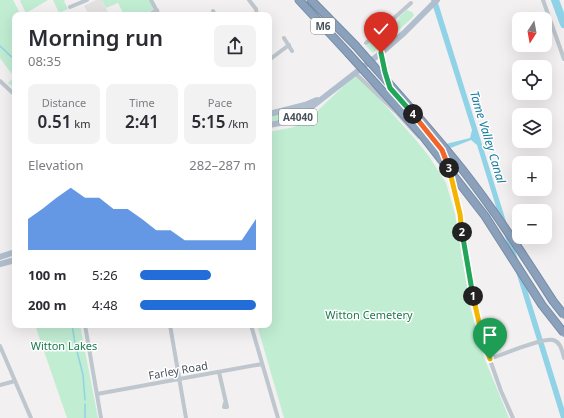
<!DOCTYPE html>
<html lang="en">
<head>
<meta charset="utf-8">
<style>
  :root { --surface:#fff; --page:#f2f2f3; --text:#2b2b33; --muted:#7c7c81; --accent:#236dd9 }
  body { margin:0; font-family:"Noto Sans",sans-serif; background:var(--page); color:var(--text); height:100vh; display:flex; flex-direction:column; font-size:15px; white-space:nowrap }
  * { box-sizing:border-box; margin:0 }
  p { font-size:13px; color:var(--muted) }
  .icon { flex:none; width:22px; height:22px; fill:none; stroke:currentColor; stroke-width:2; stroke-linecap:round; stroke-linejoin:round }
  .map { position:relative; flex:1; overflow:hidden }
  .side { position:absolute; left:12px; top:12px; width:260px; height:316px; display:flex; flex-direction:column; background:var(--surface); border-radius:8px; box-shadow:0 4px 16px #0002 }
  .side>* { flex:none }
  .needle { width:26px; rotate:191deg }
  .controls { position:absolute; left:512px; top:12px; display:grid; gap:8px }
  .controls a { display:grid; place-items:center; width:40px; height:40px; border-radius:8px; background:var(--surface); box-shadow:0 4px 16px #0002; font-size:20px }
  .pin { position:absolute; display:grid; place-items:center; width:34px; height:34px; color:#fff; margin:-41px -17px; border-radius:50% 50% 50% 0; rotate:-45deg; box-shadow:0 0 4px #0007 }
  .pin .icon { rotate:45deg }
  .km { position:absolute; width:20px; height:20px; margin:-10px; border-radius:50%; background:#222; color:#fff; font-size:11px; line-height:20px; text-align:center }
  .round { display:grid; place-items:center; flex:none; width:42px; height:42px; border-radius:8px; background:var(--page) }
  .summary { display:flex; align-items:center; justify-content:space-between; height:68px; padding:0 16px }
  h1 { font-size:22px; font-weight:600; line-height:30px }
  .stats { display:grid; grid-template-columns:repeat(3,1fr); gap:6px; height:68px; padding:4px 16px }
  .stats div { display:grid; align-content:center; border-radius:8px; background:var(--page); text-align:center }
  .stats b { font-size:17px; font-weight:600 }
  .stats small { font-size:11px; font-weight:400 }
  .stats p { font-size:11px }
  .chart { height:112px; padding:8px 16px }
  .chart p { display:flex; justify-content:space-between }
  .chart svg { width:100%; height:72px; margin-top:4px; fill:var(--accent); opacity:.7 }
  ul { padding:0 16px; list-style:none; font-size:13px }
  li { display:grid; grid-template-columns:64px 48px 1fr; align-items:center; height:30px }
  li i { height:10px; border-radius:5px; background:var(--accent) }
  .map>svg:first-child { display:block }
  .education { fill:#e3e1e1 }
  .green { fill:#c1edd3 }
  .water { fill:#90d3e7 }
  .lines { fill:none; stroke-linecap:round; stroke-linejoin:round }
  .stream { stroke:#90d3e7; stroke-width:1.5 }
  .river { stroke:#90d3e7; stroke-width:8 }
  .highway-casing { stroke:#758ca7; stroke-width:9 }
  .street { stroke:#bec6ce; stroke-width:4 }
  .primary { stroke:#b1becd; stroke-width:6 }
  .highway { stroke:#8aa0bb; stroke-width:7 }
  .highway-bridge-casing { stroke:#758ca7; stroke-width:9; stroke-linecap:butt }
  .highway-bridge { stroke:#8aa0bb; stroke-width:7 }
  .split-1-casing { stroke:#fff; stroke-width:8 }
  .split-2-casing { stroke:#fff; stroke-width:8 }
  .split-3-casing { stroke:#fff; stroke-width:8 }
  .split-4-casing { stroke:#fff; stroke-width:8 }
  .split-5-casing { stroke:#fff; stroke-width:8 }
  .split-1 { stroke:#f5b400; stroke-width:5 }
  .split-2 { stroke:#22a559; stroke-width:5 }
  .split-3 { stroke:#f5b400; stroke-width:5 }
  .split-4 { stroke:#f0652b; stroke-width:5 }
  .split-5 { stroke:#22a559; stroke-width:5 }
  .labels { text-anchor:middle; dominant-baseline:central; stroke-width:3; stroke-linejoin:round; paint-order:stroke }
  .shield { fill:#fff; stroke:#7f868d; stroke-width:1 }
  .shield-label { font-size:10px; font-weight:bold; fill:#48525c }
  .park-label { font-size:11px; fill:#1c7a4e; stroke:#fff }
  .street-label { font-size:11px; fill:#48525c; stroke:#fff }
  .water-label { font-size:12px; font-style:italic; fill:#147b9c; stroke:#fff }
</style>
</head>
<body>
<div class="map">
<svg width="564" height="418" viewBox="0 0 564 418">
  <rect width="100%" height="100%" fill="#f2f0f0"/>
  <path class="education" d="M 96,0 L 102,0 L 109,15 L 85,15 L 88,13 L 84,6 Z"/>
  <path class="green" d="M 0,0 L 13,0 L 21,15 L 15,15 L 15,89 L 8,83 L 14,77 L 0,58 Z
    M 21,0 L 48,0 L 26,13 L 20,1 Z
    M 53,0 L 65,0 L 64,1 L 68,9 L 59,13 Z
    M 102,0 L 149,0 L 154,9 L 141,15 L 124,15 L 118,3 L 106,8 Z
    M 407,10 L 412,12 L 414,15 L 412,18 L 373,53 L 366,46 L 373,39 L 374,40 C 382,34 399,28 399,17 Z
    M 355,75 L 368,86 L 415,139 L 428,155 L 446,183 L 455,214 L 470,306 L 483,355 L 509,418 L 284,418 L 257,325 L 269,325 L 269,132 L 294,127 L 310,118 Z
    M 304,108 L 304,109 L 291,117 L 269,122 L 269,116 Z
    M 35,325 L 80,325 L 98,418 L 67,418 Z"/>
  <path class="water" d="M 431,0 L 437,0 L 439,6 L 564,408 L 564,418 L 561,418 L 477,145 L 471,140 L 448,149 L 446,144 L 470,138 L 472,130 Z"/>
  <g class="lines">
    <path class="stream" d="M 0,46 L 15,60
      M 72,325 L 75,343 L 83,375 L 85,400
      M 85,418 L 85,404"/>
    <path class="river" d="M 555,0 L 564,24"/>
    <g class="highway-casing">
      <path id="highway" d="M 299,0 L 348,53
        M 311,0 L 355,45"/>
    </g>
    <path class="street" d="M 151,0 L 159,15
      M 249,0 L 256,9 L 257,15
      M 543,0 L 564,59
      M 70,7 L 87,0
      M 213,11 L 215,15
      M 148,15 L 157,10
      M 284,38 L 292,51
      M 366,43 L 411,3
      M 381,53 L 387,78
      M 269,60 L 289,45
      M 355,73 L 396,112 L 419,137
      M 0,81 L 15,95
      M 439,146 L 442,150 L 448,165
      M 450,174 L 460,214 L 468,270 L 483,340 L 501,391 L 513,418
      M 85,325 L 101,418
      M 170,325 L 186,418
      M 251,325 L 278,418
      M 0,346 L 31,418
      M 490,359 C 501,355 543,337 553,340 C 561,342 562,351 564,358
      M 219,372 L 227,407 L 224,407 L 225,403
      M 0,385 L 15,381
      M 97,394 L 262,364"/>
    <path class="primary" d="M 269,114 L 305,105 L 317,100
      M 269,125 C 283,123 294,120 305,112 L 381,53 L 404,33 L 437,0
      M 0,257 L 15,252
      M 0,264 L 15,260"/>
    <use href="#highway" class="highway"/>
    <g class="highway-bridge-casing">
      <path id="highway-bridge" d="M 355,45 C 391,86 428,126 462,169 C 495,211 524,256 553,301 L 564,315
        M 348,53 L 422,135 L 485,216 L 542,305 L 564,333"/>
    </g>
    <use href="#highway-bridge" class="highway-bridge"/>
  </g>
  <g class="lines">
    <g class="split-1-casing">
      <path id="split-1" d="M 473,296 L 483,340 L 490,359"/>
    </g>
    <g class="split-2-casing">
      <path id="split-2" d="M 462,232 L 473,296"/>
    </g>
    <g class="split-3-casing">
      <path id="split-3" d="M 449,168 L 460,214 L 462,232"/>
    </g>
    <g class="split-4-casing">
      <path id="split-4" d="M 413,114 L 442,150 L 449,168"/>
    </g>
    <g class="split-5-casing">
      <path id="split-5" d="M 381,53 L 385,72 L 390,88 L 413,114"/>
    </g>
    <use href="#split-1" class="split-1"/>
    <use href="#split-2" class="split-2"/>
    <use href="#split-3" class="split-3"/>
    <use href="#split-4" class="split-4"/>
    <use href="#split-5" class="split-5"/>
  </g>
  <g class="labels">
    <g class="shield">
      <rect x="311" y="18" width="24" height="16" rx="3"/>
      <rect x="279" y="109" width="38" height="16" rx="3"/>
    </g>
    <g class="shield-label">
      <text x="323" y="26">M6</text>
      <text x="298" y="117">A4040</text>
    </g>
    <g class="park-label">
      <text x="369" y="314">Witton Cemetery</text>
      <text x="64" y="345">Witton Lakes</text>
    </g>
    <g class="street-label">
      <text transform="translate(178 370) rotate(-10)">Farley Road</text>
    </g>
    <g class="water-label">
      <text transform="translate(488 137) rotate(73)">Tame Valley Canal</text>
    </g>
  </g>
</svg>
<div class="controls">
<a><svg class="needle" viewBox="-14 -14 28 28"><path d="M0-13l5 13h-10z" fill="#e53935"/><path d="M0 13l5-13h-10z" fill="#7c7c81"/></svg></a>
<a><svg class="icon" aria-label="locate" viewBox="0 0 24 24"><circle cx="12" cy="12" r="6"/><path d="M12 2v4M12 18v4M2 12h4M18 12h4"/></svg></a>
<a><svg class="icon" aria-label="layers" viewBox="0 0 24 24"><path d="M12 4l9 5-9 5-9-5zM3 14l9 5 9-5"/></svg></a>
<a>+</a>
<a>−</a>
</div>
<div class="pin" style="left:490px;top:359px;background:#1e9e55"><svg class="icon" aria-label="arrive" viewBox="0 0 24 24"><path d="M6 21V4h12l-3 4 3 4H6"/></svg></div>
<div class="pin" style="left:381px;top:53px;background:#d93025"><svg class="icon" aria-label="check" viewBox="0 0 24 24"><path d="M5 12l5 5 9-10"/></svg></div>
<b class="km" style="left:473px;top:296px">1</b>
<b class="km" style="left:462px;top:232px">2</b>
<b class="km" style="left:449px;top:168px">3</b>
<b class="km" style="left:413px;top:114px">4</b>
<section class="side">
<div class="summary"><div><h1>Morning run</h1><p>08:35</p></div><a class="round"><svg class="icon" aria-label="share" viewBox="0 0 24 24"><path d="M12 15V3M7 8l5-5 5 5M5 13v7h14v-7"/></svg></a></div>
<div class="stats">
<div><p>Distance</p><b>0.51<small> km</small></b></div>
<div><p>Time</p><b>2:41</b></div>
<div><p>Pace</p><b>5:15<small> /km</small></b></div>
</div>
<div class="chart"><p><span>Elevation</span>282–287 m</p>
<svg viewBox="0 0 160 44" preserveAspectRatio="none"><path d="M0 44V25L10 19L20 12L30 6L40 12L50 12L60 19L70 19L80 25L90 32L100 32L110 38L120 38L130 38L140 38L150 38L160 25V44z"/></svg>
</div>
<ul>
<li><b>100 m</b>5:26<i style="width:61%"></i></li>
<li><b>200 m</b>4:48<i style="width:100%"></i></li>
</ul>
</section>
</div>
</body>
</html>
